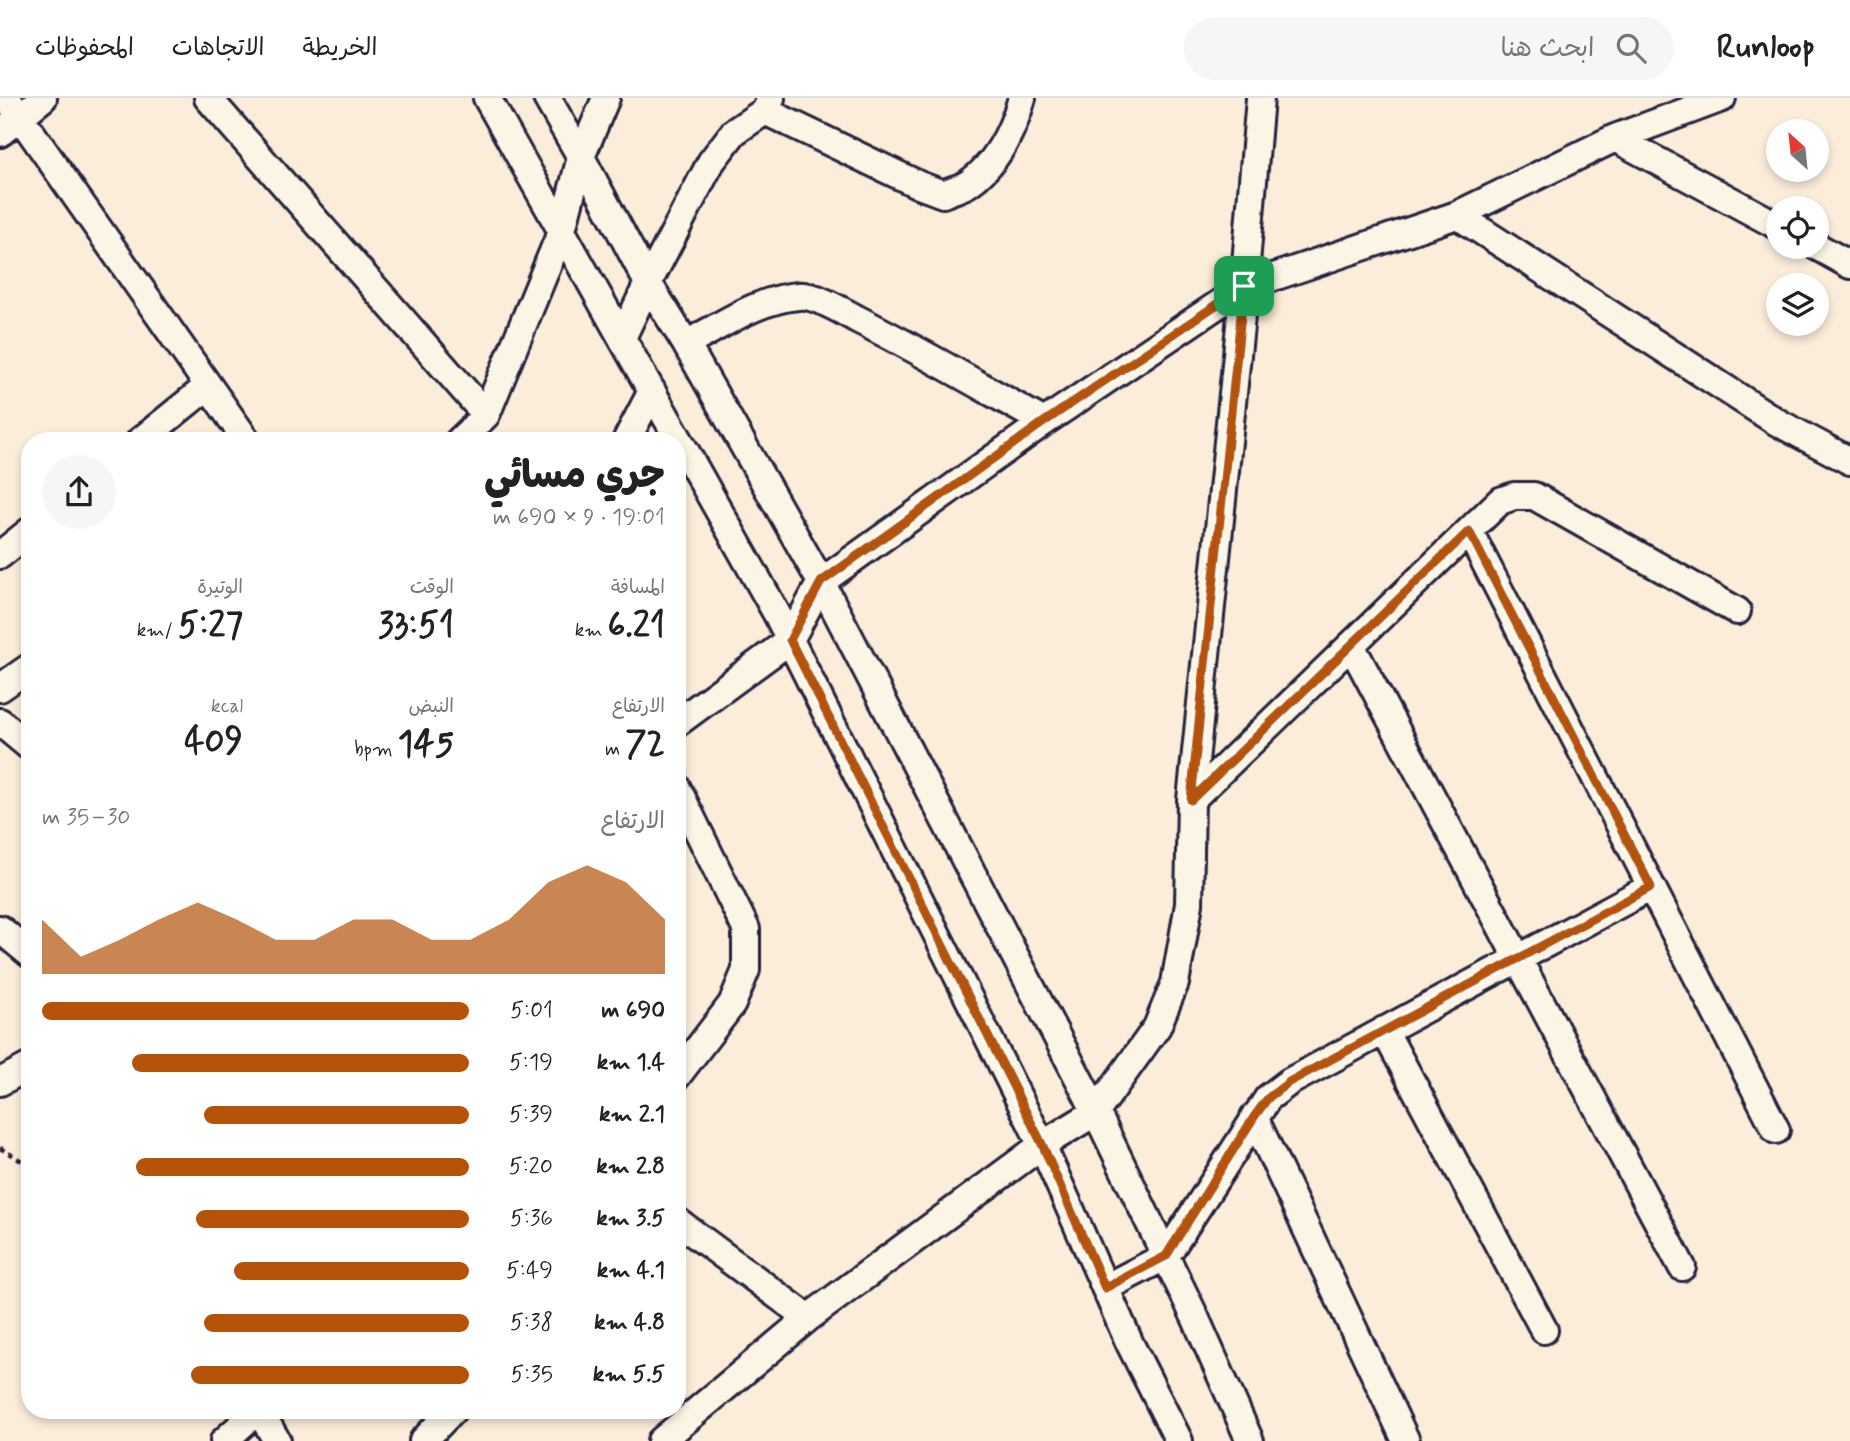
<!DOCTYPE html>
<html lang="ar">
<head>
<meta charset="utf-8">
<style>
  :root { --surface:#fff; --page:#f6f6f6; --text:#222; --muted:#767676; --line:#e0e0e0; --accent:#b45309 }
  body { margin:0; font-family:Mynerve,"Playpen Sans Arabic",sans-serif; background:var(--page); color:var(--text); direction:rtl; height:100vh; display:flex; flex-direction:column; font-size:26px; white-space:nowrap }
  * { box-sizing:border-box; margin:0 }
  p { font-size:23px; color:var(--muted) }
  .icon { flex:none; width:38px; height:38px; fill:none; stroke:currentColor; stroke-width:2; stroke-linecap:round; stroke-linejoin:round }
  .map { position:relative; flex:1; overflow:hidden; direction:ltr }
  .panel { position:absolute; left:21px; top:334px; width:665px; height:987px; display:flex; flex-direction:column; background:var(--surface); border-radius:28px; box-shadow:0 4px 10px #0003; direction:rtl }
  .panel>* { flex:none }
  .needle { width:46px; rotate:333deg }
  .tools { position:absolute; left:1766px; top:21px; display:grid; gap:14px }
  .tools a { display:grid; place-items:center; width:63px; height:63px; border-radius:50%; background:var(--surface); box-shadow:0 4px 10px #0003; font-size:35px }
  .pin { position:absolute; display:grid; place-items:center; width:60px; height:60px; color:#fff; margin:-30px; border-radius:14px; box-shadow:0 4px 10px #0006 }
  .round { display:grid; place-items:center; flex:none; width:74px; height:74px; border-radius:37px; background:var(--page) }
  .headline { display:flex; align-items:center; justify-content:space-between; height:119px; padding:0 21px }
  h1 { font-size:38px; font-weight:800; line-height:52px }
  .figures { display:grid; grid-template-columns:repeat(3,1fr); gap:10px; height:119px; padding:7px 21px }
  .figures div { display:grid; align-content:center }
  .figures b { font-size:35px; font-weight:800 }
  .figures small { font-size:19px; font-weight:400 }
  .figures p { font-size:19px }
  .chart { height:196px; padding:14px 21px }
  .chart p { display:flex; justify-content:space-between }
  .chart svg { width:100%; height:126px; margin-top:7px; fill:var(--accent); opacity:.7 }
  ul { padding:0 21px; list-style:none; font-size:23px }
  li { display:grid; grid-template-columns:112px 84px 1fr; align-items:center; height:52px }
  li i { height:18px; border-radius:9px; background:var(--accent) }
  header { display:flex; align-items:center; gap:42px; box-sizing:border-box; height:98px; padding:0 35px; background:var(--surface); border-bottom:2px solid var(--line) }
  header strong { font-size:33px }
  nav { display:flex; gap:38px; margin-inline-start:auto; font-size:24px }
  .search { width:490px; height:63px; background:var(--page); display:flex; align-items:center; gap:18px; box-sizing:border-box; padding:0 24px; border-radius:38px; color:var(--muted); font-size:26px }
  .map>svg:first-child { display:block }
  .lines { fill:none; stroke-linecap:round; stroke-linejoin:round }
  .minor-casing { stroke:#22223b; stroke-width:32 }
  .path { stroke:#22223b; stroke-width:4.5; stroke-dasharray:5 5; stroke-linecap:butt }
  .minor { stroke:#fcf5e5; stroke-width:26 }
  .route-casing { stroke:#fff; stroke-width:14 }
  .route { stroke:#b45309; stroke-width:9 }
</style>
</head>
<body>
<header>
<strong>Runloop</strong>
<div class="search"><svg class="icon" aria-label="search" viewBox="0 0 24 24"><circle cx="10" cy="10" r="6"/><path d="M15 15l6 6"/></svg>ابحث هنا</div>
<nav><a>الخريطة</a><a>الاتجاهات</a><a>المحفوظات</a></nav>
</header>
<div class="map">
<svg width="1850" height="1343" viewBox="0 0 1850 1343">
  <rect width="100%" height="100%" fill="#fcecda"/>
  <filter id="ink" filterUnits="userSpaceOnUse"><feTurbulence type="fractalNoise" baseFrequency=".0143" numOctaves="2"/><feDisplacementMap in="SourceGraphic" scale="14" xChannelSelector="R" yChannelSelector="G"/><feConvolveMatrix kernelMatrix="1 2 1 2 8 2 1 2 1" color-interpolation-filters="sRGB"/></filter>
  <g filter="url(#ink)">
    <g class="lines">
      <g class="minor-casing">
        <path id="minor" d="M 7,0 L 247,343
          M 208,0 L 486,317
          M 487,0 L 778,518 L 1042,1047 L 1130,1246 L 1179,1343
          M 547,0 L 581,59 L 648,185 L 686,246 L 821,484 L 1096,1014 L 1195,1219 L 1250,1343
          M 765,13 L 919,87 L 943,96 C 951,92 962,90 969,85 C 997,65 1013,32 1022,0
          M 0,35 L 43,0
          M 1615,40 L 1778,128
          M 1457,117 L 1777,324 L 1850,363
          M 1816,148 L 1850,167
          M 622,240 L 648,185 L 711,64 L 734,34 L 765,13 L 771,0
          M 686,246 C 721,228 758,201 798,198 C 815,196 842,213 857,221 C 921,253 982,289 1044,324
          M 140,343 L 208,288
          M 459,343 L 486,317 L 562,132 L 581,59 L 606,0
          M 626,343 L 652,293
          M 1469,433 L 1776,1032
          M 0,457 L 30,433
          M 1351,547 L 1682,1169
          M 0,590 L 30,569
          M 0,624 L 30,649
          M 677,625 L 790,542 L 821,484 L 1044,324 L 1244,189 L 1457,117 L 1615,40 L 1722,0
          M 677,690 L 746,831 L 746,872 L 732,906 L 677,978
          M 1191,702 L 1500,403 L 1514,398 L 1534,398 L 1737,513
          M 0,831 L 30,856
          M 1384,932 L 1544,1232
          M 0,984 L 30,968
          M 1254,1019 L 1406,1343
          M 677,1123 L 808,1220 L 1042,1047 L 1096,1014 L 1157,929 L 1175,885 L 1189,806 L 1191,702 L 1244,189 L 1260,0
          M 1105,1190 L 1166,1158 L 1268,1000 L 1289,984 L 1651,789
          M 259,1312 L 277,1343
          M 224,1343 L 258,1312
          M 423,1343 L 453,1312
          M 661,1343 L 808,1220"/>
      </g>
      <path class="path" d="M 0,1050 L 30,1068"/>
      <use href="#minor" class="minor"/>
    </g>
  </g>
  <g class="lines" filter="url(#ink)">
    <g class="route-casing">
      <path id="route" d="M 1244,188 L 1191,702 L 1469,433 L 1651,789 L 1289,984 L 1268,1000 L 1254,1019 L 1166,1158 L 1105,1190 L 1042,1046 L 790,542 L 821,484 L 1044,324 Z"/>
    </g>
    <use href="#route" class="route"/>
  </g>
</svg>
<div class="tools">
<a><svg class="needle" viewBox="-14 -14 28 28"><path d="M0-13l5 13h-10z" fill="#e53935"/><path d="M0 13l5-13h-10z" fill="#767676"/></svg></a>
<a><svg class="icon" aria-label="locate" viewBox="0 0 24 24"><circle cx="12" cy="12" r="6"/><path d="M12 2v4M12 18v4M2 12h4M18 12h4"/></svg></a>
<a><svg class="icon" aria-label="layers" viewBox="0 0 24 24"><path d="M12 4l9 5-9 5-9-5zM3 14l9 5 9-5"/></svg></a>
</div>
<div class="pin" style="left:1244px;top:188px;background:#1e9e55"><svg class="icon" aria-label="arrive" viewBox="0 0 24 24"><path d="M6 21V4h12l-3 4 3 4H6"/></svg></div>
<section class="panel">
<div class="headline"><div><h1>جري مسائي</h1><p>19:01 · 9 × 690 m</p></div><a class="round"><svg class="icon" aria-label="share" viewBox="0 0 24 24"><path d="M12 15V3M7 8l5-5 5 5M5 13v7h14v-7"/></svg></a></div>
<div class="figures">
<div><p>المسافة</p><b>6.21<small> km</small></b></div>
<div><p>الوقت</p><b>33:51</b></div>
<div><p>الوتيرة</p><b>5:27<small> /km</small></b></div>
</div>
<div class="figures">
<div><p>الارتفاع</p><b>72<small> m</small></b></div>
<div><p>النبض</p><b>145<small> bpm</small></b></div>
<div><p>kcal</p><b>409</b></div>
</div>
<div class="chart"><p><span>الارتفاع</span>30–35 m</p>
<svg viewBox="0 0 160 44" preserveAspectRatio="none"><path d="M0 44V25L10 38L20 32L30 25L40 19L50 25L60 32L70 32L80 25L90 25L100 32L110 32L120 25L130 12L140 6L150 12L160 25V44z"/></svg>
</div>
<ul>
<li><b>690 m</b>5:01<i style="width:100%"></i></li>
<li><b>1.4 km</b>5:19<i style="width:79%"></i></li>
<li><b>2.1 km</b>5:39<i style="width:62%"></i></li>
<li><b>2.8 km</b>5:20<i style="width:78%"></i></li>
<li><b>3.5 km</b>5:36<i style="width:64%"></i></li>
<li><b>4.1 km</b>5:49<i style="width:55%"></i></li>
<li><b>4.8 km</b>5:38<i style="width:62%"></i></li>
<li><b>5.5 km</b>5:35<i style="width:65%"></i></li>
</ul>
</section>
</div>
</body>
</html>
